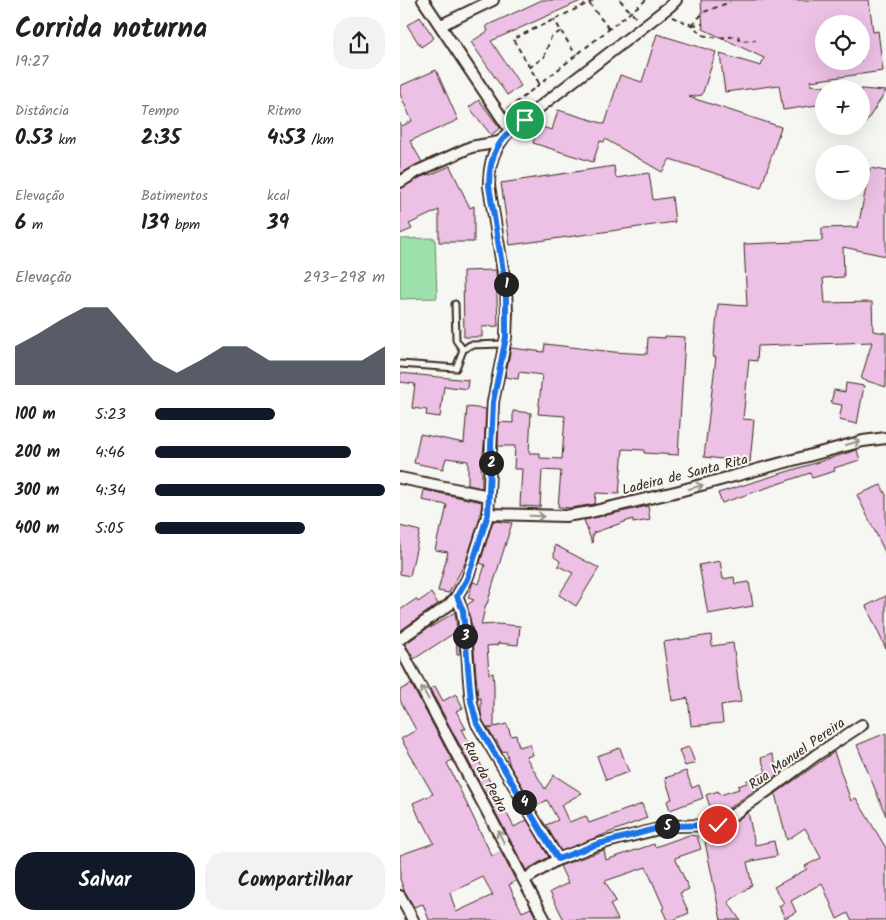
<!DOCTYPE html>
<html lang="pt">
<head>
<meta charset="utf-8">
<style>
  :root { --surface:#fff; --page:#f2f2f2; --text:#202124; --muted:#757577; --accent:#111827 }
  body { margin:0; font-family:Kalam,sans-serif; background:var(--page); color:var(--text); height:100vh; display:flex; flex-direction:column; font-size:19px; white-space:nowrap }
  * { box-sizing:border-box; margin:0 }
  p { font-size:16px; color:var(--muted) }
  .icon { flex:none; width:28px; height:28px; fill:none; stroke:currentColor; stroke-width:2; stroke-linecap:round; stroke-linejoin:round }
  .map { position:relative; flex:1; overflow:hidden }
  .sheet { display:flex; flex-direction:column; background:var(--surface); width:400px }
  .sheet>* { flex:none }
  .tools { position:absolute; left:415px; top:15px; display:grid; gap:10px }
  .tools a { display:grid; place-items:center; width:55px; height:55px; border-radius:50%; background:var(--surface); box-shadow:0 5px 20px #0002; font-size:25px }
  .pin { position:absolute; display:grid; place-items:center; width:42px; height:42px; color:#fff; margin:-21px; border:2px solid #fff; border-radius:50%; box-shadow:0 1px 5px #0007 }
  .km { position:absolute; width:25px; height:25px; margin:-12px; border-radius:50%; background:#222; color:#fff; font-size:14px; line-height:25px; text-align:center }
  .round { display:grid; place-items:center; flex:none; width:52px; height:52px; border-radius:20px; background:var(--page) }
  .headline { display:flex; align-items:center; justify-content:space-between; height:85px; padding:0 15px }
  h1 { font-size:28px; font-weight:700; line-height:38px }
  .figures { display:grid; grid-template-columns:repeat(3,1fr); gap:8px; height:85px; padding:5px 15px }
  .figures div { display:grid; align-content:center }
  .figures b { font-size:21px; font-weight:700 }
  .figures small { font-size:14px; font-weight:400 }
  .figures p { font-size:14px }
  .chart { height:140px; padding:10px 15px }
  .chart p { display:flex; justify-content:space-between }
  .chart svg { width:100%; height:90px; margin-top:5px; fill:var(--accent); opacity:.7 }
  .action { display:flex; gap:10px; margin-top:auto; padding:10px 15px }
  .action a { flex:1; height:58px; border-radius:20px; background:var(--accent); color:#fff; font-size:20px; font-weight:700; line-height:58px; text-align:center }
  .action a+a { background:var(--page); color:var(--text) }
  ul { padding:0 15px; list-style:none; font-size:16px }
  li { display:grid; grid-template-columns:80px 60px 1fr; align-items:center; height:38px }
  li i { height:12px; border-radius:6px; background:var(--accent) }
  main { display:flex; flex:1; min-height:0 }
  .map>svg:first-child { display:block }
  .green { fill:#9de1ad; stroke:#6c8666 }
  .building { fill:#edc0e5; stroke:#3b2a1e; fill-rule:evenodd }
  .lines { fill:none; stroke-linecap:round; stroke-linejoin:round }
  .service-casing { stroke:#3b2a1e; stroke-width:9 }
  .minor-casing { stroke:#3b2a1e; stroke-width:14 }
  .path { stroke:#3b2a1e; stroke-width:2; stroke-dasharray:5 4; stroke-linecap:butt }
  .service { stroke:#f6f6f2; stroke-width:5 }
  .minor { stroke:#f6f6f2; stroke-width:10 }
  .oneway { stroke:#989088 }
  .route-casing { stroke:#fff; stroke-width:10 }
  .route { stroke:#1a73e8; stroke-width:6 }
  .labels { text-anchor:middle; dominant-baseline:central; stroke-width:4; stroke-linejoin:round; paint-order:stroke }
  .street-label { font-size:14px; fill:#3b2a1e; stroke:#f6f6f2 }
</style>
</head>
<body>
<main>
<section class="sheet">
<div class="headline"><div><h1>Corrida noturna</h1><p>19:27</p></div><a class="round"><svg class="icon" aria-label="share" viewBox="0 0 24 24"><path d="M12 15V3M7 8l5-5 5 5M5 13v7h14v-7"/></svg></a></div>
<div class="figures">
<div><p>Distância</p><b>0.53<small> km</small></b></div>
<div><p>Tempo</p><b>2:35</b></div>
<div><p>Ritmo</p><b>4:53<small> /km</small></b></div>
</div>
<div class="figures">
<div><p>Elevação</p><b>6<small> m</small></b></div>
<div><p>Batimentos</p><b>139<small> bpm</small></b></div>
<div><p>kcal</p><b>39</b></div>
</div>
<div class="chart"><p><span>Elevação</span>293–298 m</p>
<svg viewBox="0 0 160 44" preserveAspectRatio="none"><path d="M0 44V25L10 19L20 12L30 6L40 6L50 19L60 32L70 38L80 32L90 25L100 25L110 32L120 32L130 32L140 32L150 32L160 25V44z"/></svg>
</div>
<ul>
<li><b>100 m</b>5:23<i style="width:52%"></i></li>
<li><b>200 m</b>4:46<i style="width:85%"></i></li>
<li><b>300 m</b>4:34<i style="width:100%"></i></li>
<li><b>400 m</b>5:05<i style="width:65%"></i></li>
</ul>
<div class="action"><a>Salvar</a><a>Compartilhar</a></div>
</section>
<div class="map">
<svg width="486" height="920" viewBox="0 0 486 920">
  <rect width="100%" height="100%" fill="#f6f6f2"/>
  <filter id="ink" filterUnits="userSpaceOnUse"><feTurbulence type="fractalNoise" baseFrequency=".02" numOctaves="2"/><feDisplacementMap in="SourceGraphic" scale="10" xChannelSelector="R" yChannelSelector="G"/><feConvolveMatrix kernelMatrix="1 2 1 2 8 2 1 2 1" color-interpolation-filters="sRGB"/></filter>
  <g filter="url(#ink)">
    <path class="green" d="M 35,238 L 37,298 L 0,299 L 0,239 Z"/>
    <path class="building" d="M 142,0 L 183,0 L 91,41 L 121,86 L 107,95 L 71,42 L 88,31 L 86,26 Z
      M 301,0 L 469,0 L 473,32 L 478,31 L 483,71 L 411,81 L 411,85 L 424,86 L 424,104 L 383,110 L 379,85 L 325,92 L 320,54 L 361,66 L 364,58 L 303,29 ZM 461,22 L 461,61 L 424,61 L 424,24 Z
      M 20,17 L 34,38 L 21,47 L 7,25 Z
      M 257,34 L 316,52 L 302,95 L 289,97 L 381,127 L 361,188 L 270,159 L 262,172 L 205,139 L 204,142 L 200,141 L 193,162 L 133,143 L 138,126 L 152,130 L 158,110 L 205,124 L 220,75 L 242,82 Z
      M 36,70 L 58,120 L 10,141 L 22,162 L 0,174 L 0,123 L 2,126 L 12,121 L 0,94 L 0,86 Z
      M 461,89 L 486,91 L 461,130 Z
      M 79,100 L 100,128 L 91,135 L 69,107 Z
      M 50,166 L 70,208 L 74,206 L 74,242 L 39,242 L 39,210 L 9,224 L 12,229 L 0,234 L 0,189 L 21,177 L 29,174 L 30,175 Z
      M 214,166 L 216,178 L 249,173 L 253,200 L 272,197 L 275,222 L 110,245 L 101,183 Z
      M 470,168 L 486,171 L 486,256 L 443,247 L 444,277 L 423,278 L 425,303 L 472,302 L 473,331 L 486,333 L 486,387 L 461,379 L 472,342 L 358,346 L 357,361 L 349,360 L 343,419 L 354,420 L 350,462 L 304,457 L 316,357 L 313,357 L 318,304 L 347,306 L 344,244 L 422,241 L 422,228 L 458,227 Z
      M 96,270 L 98,326 L 82,327 L 82,337 L 64,337 L 63,271 Z
      M 265,336 L 285,337 L 278,455 L 244,453 L 244,450 L 223,449 L 219,494 L 196,493 L 195,504 L 171,508 L 158,507 L 161,471 L 142,470 L 140,507 L 120,506 L 122,469 L 114,469 L 115,446 L 98,446 L 99,422 L 113,423 L 113,411 L 131,413 L 129,453 L 140,453 L 140,458 L 162,459 L 165,416 L 138,414 L 142,375 L 119,372 L 118,379 L 105,377 L 111,348 L 144,352 L 145,344 L 214,352 L 247,354 L 248,337 L 265,338 Z
      M 0,373 L 68,380 L 67,389 L 44,386 L 40,417 L 26,415 L 27,410 L 12,408 L 15,384 L 0,382 Z
      M 446,383 L 464,386 L 457,424 L 439,420 L 442,405 L 431,403 L 434,390 L 445,392 Z
      M 67,407 L 86,409 L 84,445 L 81,470 L 82,470 L 82,488 L 68,485 L 68,461 L 46,458 L 43,469 L 14,463 L 20,434 L 64,443 Z
      M 457,450 L 460,460 L 434,468 L 435,471 L 412,478 L 410,473 L 322,503 L 318,493 Z
      M 481,485 L 486,495 L 486,554 L 457,495 Z
      M 24,490 L 82,502 L 79,521 L 66,561 L 49,593 L 38,591 L 48,552 L 35,550 L 40,528 L 42,528 L 47,505 L 22,500 Z
      M 248,506 L 250,520 L 233,523 L 233,519 L 193,533 L 192,543 L 184,520 Z
      M 93,521 L 112,523 L 87,604 L 86,604 L 81,625 L 97,624 L 120,626 L 118,645 L 98,643 L 98,645 L 87,646 L 89,674 L 93,673 L 94,685 L 94,727 L 107,724 L 111,736 L 116,735 L 119,747 L 130,744 L 133,755 L 126,757 L 145,789 L 154,775 L 182,793 L 161,805 L 169,822 L 186,816 L 189,823 L 242,804 L 247,818 L 161,851 L 146,825 L 158,820 L 147,800 L 135,807 L 110,766 L 106,751 L 102,752 L 96,740 L 95,741 L 88,729 L 93,728 L 87,728 L 83,721 L 81,713 L 81,698 L 78,699 L 72,627 L 67,605 L 74,600 L 68,598 L 73,582 L 79,584 L 85,565 L 80,563 Z
      M 0,526 L 20,531 L 10,576 L 0,574 Z
      M 155,545 L 199,568 L 176,606 L 159,595 L 173,573 L 158,566 L 160,561 L 154,557 Z
      M 320,561 L 323,579 L 334,577 L 335,584 L 349,582 L 353,606 L 308,614 L 299,565 Z
      M 31,593 L 38,604 L 0,631 L 0,610 L 16,599 L 18,602 Z
      M 486,596 L 486,649 L 466,606 Z
      M 55,612 L 60,654 L 57,654 L 56,632 L 14,659 L 5,644 L 32,625 L 30,628 Z
      M 311,635 L 312,646 L 333,643 L 341,702 L 321,705 L 323,723 L 291,726 L 288,698 L 272,701 L 263,642 Z
      M 11,684 L 52,760 L 47,763 L 92,856 L 101,852 L 116,881 L 109,885 L 122,912 L 131,908 L 137,920 L 29,920 L 23,904 L 14,907 L 4,890 L 0,879 L 0,855 L 34,843 L 23,821 L 21,822 L 13,803 L 33,794 L 1,739 L 16,730 L 0,700 L 0,690 ZM 83,877 L 93,895 L 56,912 L 50,893 Z
      M 35,686 L 43,701 L 56,694 L 63,708 L 56,711 L 66,729 L 62,729 L 114,827 L 127,820 L 149,857 L 126,870 L 30,689 Z
      M 486,733 L 486,816 L 457,745 Z
      M 289,747 L 295,763 L 285,766 L 279,750 Z
      M 220,748 L 229,772 L 206,780 L 197,756 Z
      M 434,752 L 451,801 L 456,798 L 486,848 L 486,920 L 451,920 L 448,913 L 437,919 L 422,883 L 391,901 L 396,912 L 385,918 L 379,906 L 384,903 L 374,887 L 407,869 L 405,866 L 421,858 L 405,828 L 387,840 L 375,794 Z
      M 372,754 L 379,774 L 314,818 L 306,795 L 318,791 L 320,795 L 339,789 L 338,786 L 347,783 L 346,781 L 366,772 L 361,758 Z
      M 286,771 L 292,788 L 299,785 L 303,798 L 270,810 L 267,801 L 272,799 L 265,778 Z
      M 348,812 L 355,845 L 374,841 L 377,856 L 347,862 L 352,885 L 328,902 L 340,920 L 321,920 L 305,842 L 322,839 L 321,831 Z
      M 289,835 L 297,836 L 301,849 L 275,858 L 289,889 L 280,893 L 289,913 L 273,920 L 267,920 L 262,909 L 264,908 L 246,867 L 205,881 L 216,901 L 210,904 L 218,920 L 164,920 L 150,892 L 168,883 L 160,866 L 204,850 L 206,860 L 254,844 L 255,847 Z"/>
    <g class="lines">
      <g class="service-casing">
        <path id="service" d="M 55,304 L 56,340 L 63,350
          M 0,364 L 56,368 L 63,350 L 70,345 L 104,344"/>
      </g>
      <g class="minor-casing">
        <path id="minor" d="M 23,0 L 110,130
          M 41,25 L 93,0
          M 0,182 L 18,171 L 71,147 L 99,142
          M 0,478 L 89,496
          M 88,514 L 165,516 L 191,512 L 279,491 L 463,441 L 486,438
          M 57,596 C 73,637 63,683 77,724 L 158,859
          M 0,639 L 49,605 L 57,596 L 67,579 L 73,562 L 88,514 L 93,402 L 106,337 L 107,313 L 106,289 L 89,186 C 89,161 94,148 110,130 L 270,6 L 276,0
          M 0,648 L 145,920
          M 124,880 L 158,859 L 195,845 L 270,826 L 318,825 L 373,787 L 416,755 L 462,725
          M 0,896 L 13,920"/>
      </g>
      <path class="path" d="M 220,0 L 236,18
        M 189,3 L 209,29
        M 272,17 L 292,25 L 302,35 L 318,38 L 338,36 L 340,41 L 356,40
        M 292,25 L 304,12 L 330,2
        M 292,25 L 303,24
        M 161,31 L 176,55
        M 129,68 L 144,57 L 151,37 L 161,31 L 154,19
        M 139,83 L 113,39 L 195,0
        M 108,109 L 246,0"/>
      <use href="#service" class="service"/>
      <use href="#minor" class="minor"/>
    </g>
    <defs><path id="oneway-shaft" d="M-6 0H5M1.5-3L5.5 0L1.5 3" fill="none" stroke-width="1.6" stroke-linecap="round" stroke-linejoin="round" transform="scale(1.25)"/></defs>
    <g class="oneway">
      <use href="#oneway-shaft" transform="translate(453 443) rotate(-16)"/>
      <use href="#oneway-shaft" transform="translate(296 487) rotate(-15)"/>
      <use href="#oneway-shaft" transform="translate(137 516) rotate(2)"/>
      <use href="#oneway-shaft" transform="translate(25 693) rotate(-119)"/>
      <use href="#oneway-shaft" transform="translate(101 837) rotate(-118)"/>
    </g>
  </g>
  <g class="lines" filter="url(#ink)">
    <g class="route-casing">
      <path id="route" d="M 125,120 C 99,137 89,154 89,186 L 106,289 L 106,337 L 93,402 L 88,514 L 73,562 L 67,579 L 57,596 L 63,611 L 71,701 L 77,724 L 158,859 L 195,845 L 259,828 L 270,826 L 318,825"/>
    </g>
    <use href="#route" class="route"/>
  </g>
  <g class="labels">
    <g class="street-label">
      <text transform="translate(285 475) rotate(-14)">Ladeira de Santa Rita</text>
      <text transform="translate(397 754) rotate(-35)">Rua Manuel Pereira</text>
      <text transform="translate(85 777) rotate(62)">Rua da Pedra</text>
    </g>
  </g>
</svg>
<div class="tools">
<a><svg class="icon" aria-label="locate" viewBox="0 0 24 24"><circle cx="12" cy="12" r="6"/><path d="M12 2v4M12 18v4M2 12h4M18 12h4"/></svg></a>
<a>+</a>
<a>−</a>
</div>
<div class="pin" style="left:125px;top:120px;background:#1e9e55"><svg class="icon" aria-label="arrive" viewBox="0 0 24 24"><path d="M6 21V4h12l-3 4 3 4H6"/></svg></div>
<div class="pin" style="left:318px;top:825px;background:#d93025"><svg class="icon" aria-label="check" viewBox="0 0 24 24"><path d="M5 12l5 5 9-10"/></svg></div>
<b class="km" style="left:106px;top:284px">1</b>
<b class="km" style="left:91px;top:463px">2</b>
<b class="km" style="left:65px;top:636px">3</b>
<b class="km" style="left:124px;top:802px">4</b>
<b class="km" style="left:267px;top:826px">5</b>
</div>
</main>
</body>
</html>
